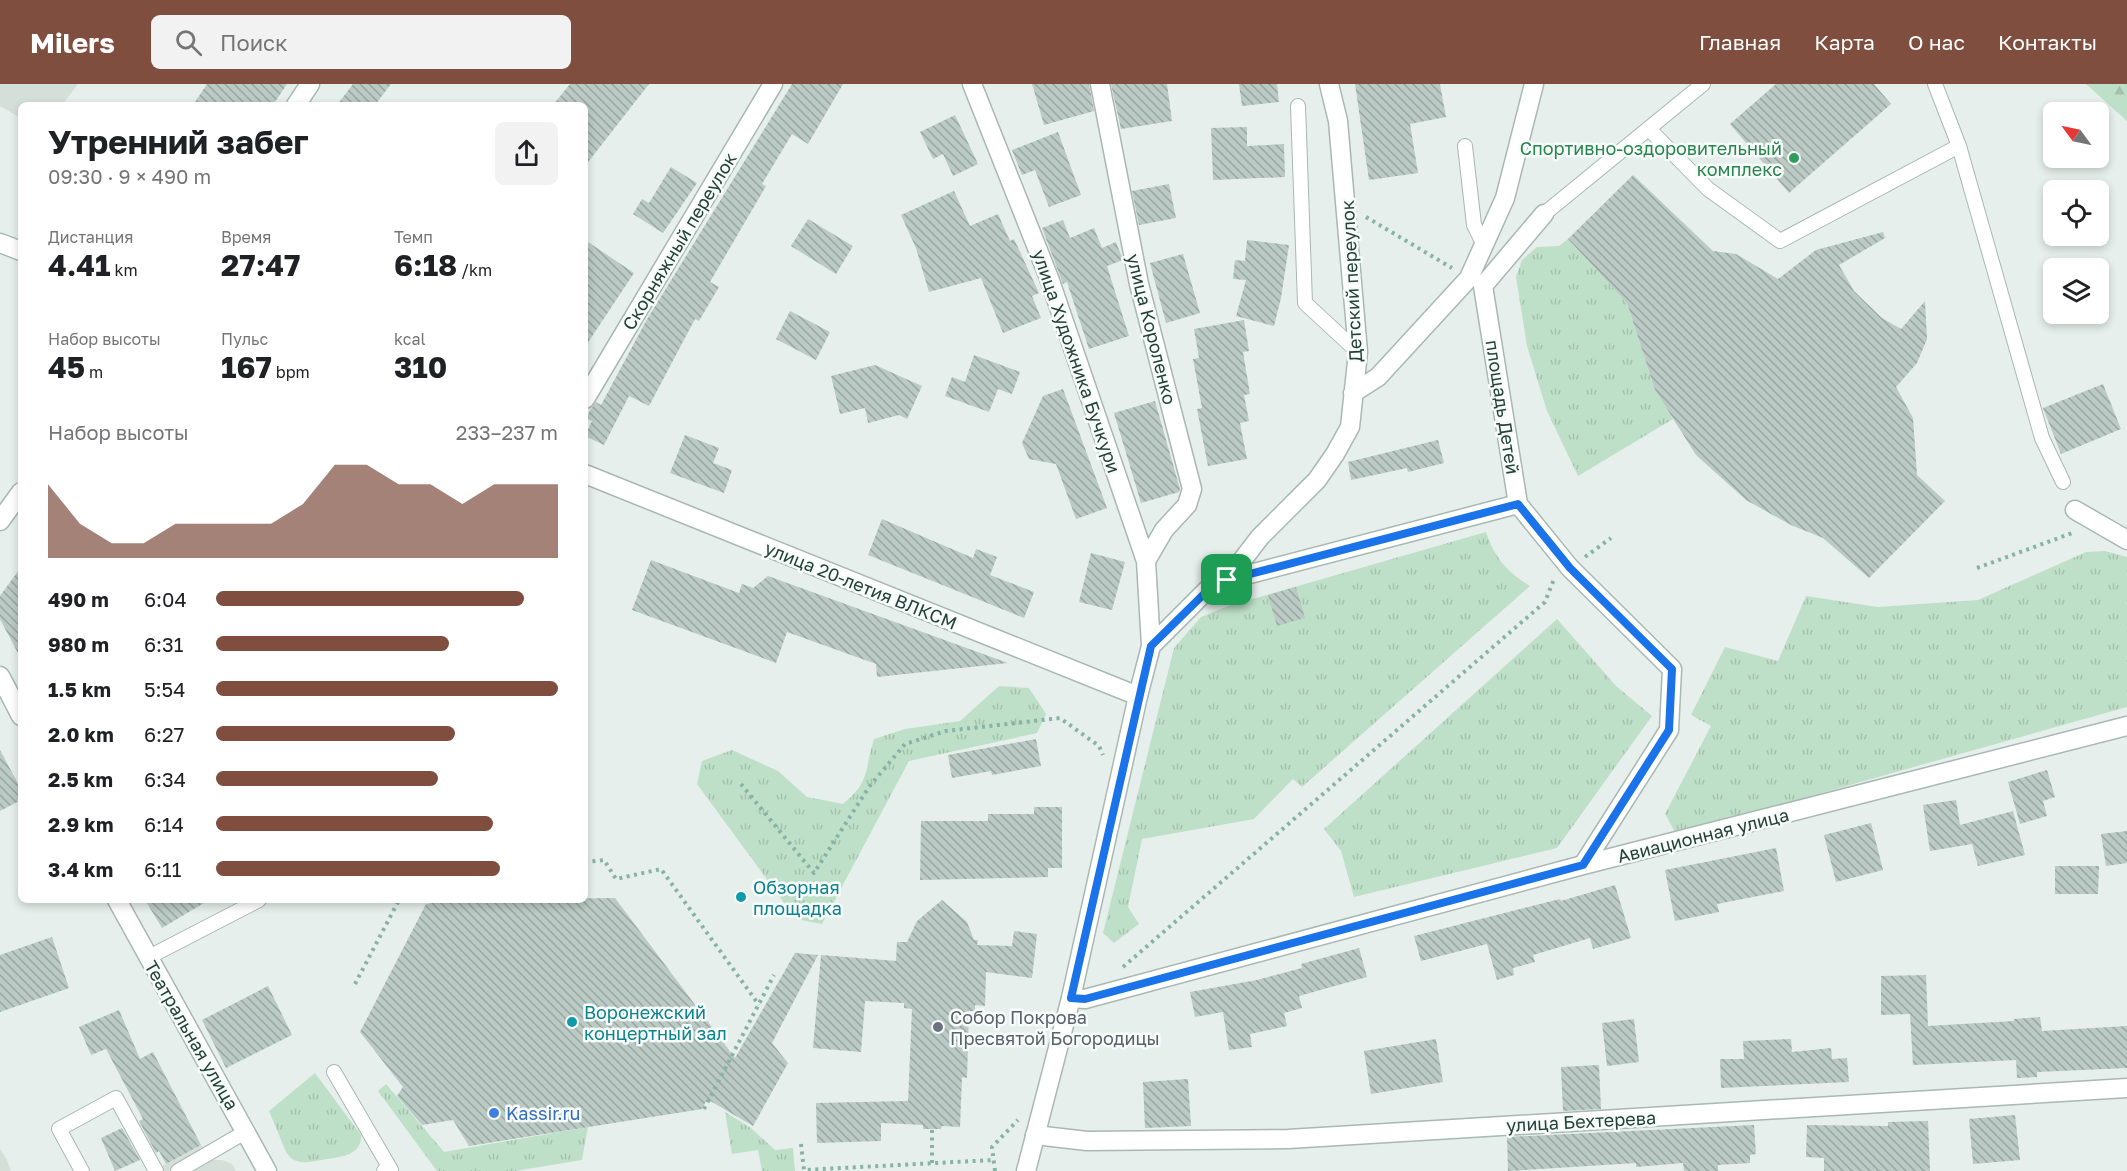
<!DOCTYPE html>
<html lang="ru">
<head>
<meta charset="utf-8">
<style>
  :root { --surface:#fff; --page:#f2f2f2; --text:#202124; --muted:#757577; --accent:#7f4e3f }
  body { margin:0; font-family:"Golos Text",sans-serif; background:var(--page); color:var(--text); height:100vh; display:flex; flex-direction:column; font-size:22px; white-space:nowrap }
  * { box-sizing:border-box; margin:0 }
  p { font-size:20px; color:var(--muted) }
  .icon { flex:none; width:33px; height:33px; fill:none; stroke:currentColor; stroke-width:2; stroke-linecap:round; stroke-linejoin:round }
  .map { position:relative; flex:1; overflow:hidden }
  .panel { position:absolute; left:18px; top:18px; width:570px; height:801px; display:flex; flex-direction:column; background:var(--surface); border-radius:9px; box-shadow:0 3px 9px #0003 }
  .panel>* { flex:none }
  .needle { width:39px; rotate:303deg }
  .buttons { position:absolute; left:2043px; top:18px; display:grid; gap:12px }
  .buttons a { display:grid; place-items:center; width:66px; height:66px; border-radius:9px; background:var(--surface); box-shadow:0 3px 9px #0003; font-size:30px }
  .pin { position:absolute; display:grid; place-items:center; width:51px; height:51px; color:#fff; margin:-26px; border-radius:12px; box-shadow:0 3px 9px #0006 }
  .round { display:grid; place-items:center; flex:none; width:63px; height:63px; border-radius:9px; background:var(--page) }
  .summary { display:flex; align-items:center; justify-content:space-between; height:102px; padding:0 30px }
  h1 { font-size:33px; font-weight:700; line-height:45px }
  .figures { display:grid; grid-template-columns:repeat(3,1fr); gap:9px; height:102px; padding:6px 30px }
  .figures div { display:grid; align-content:center }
  .figures b { font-size:30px; font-weight:700 }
  .figures small { font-size:16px; font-weight:400 }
  .figures p { font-size:16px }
  .chart { height:168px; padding:12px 30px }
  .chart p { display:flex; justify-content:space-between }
  .chart svg { width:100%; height:108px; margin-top:6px; fill:var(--accent); opacity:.7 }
  ul { padding:0 30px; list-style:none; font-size:20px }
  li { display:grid; grid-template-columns:96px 72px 1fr; align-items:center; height:45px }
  li i { height:15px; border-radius:8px; background:var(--accent) }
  header { display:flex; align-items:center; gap:36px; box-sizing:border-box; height:84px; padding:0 30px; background:var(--accent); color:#fff }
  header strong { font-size:28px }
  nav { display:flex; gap:33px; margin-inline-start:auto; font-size:21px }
  .search { width:420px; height:54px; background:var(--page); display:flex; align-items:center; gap:15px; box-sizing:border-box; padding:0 21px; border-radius:9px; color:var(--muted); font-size:22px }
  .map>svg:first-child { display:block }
  .built { fill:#d4dfda }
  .grass { fill:url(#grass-tufts) }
  .forest { fill:url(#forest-firs) }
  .building { fill:url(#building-back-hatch) }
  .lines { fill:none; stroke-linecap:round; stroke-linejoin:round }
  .service-casing { stroke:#a8b8b2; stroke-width:16 }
  .minor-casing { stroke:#a8b8b2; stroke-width:21 }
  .tertiary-casing { stroke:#a8b8b2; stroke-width:21 }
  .path { stroke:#86b3a5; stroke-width:4; stroke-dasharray:3 4.5; stroke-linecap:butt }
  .service { stroke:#fff; stroke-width:14 }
  .minor { stroke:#fff; stroke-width:18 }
  .tertiary { stroke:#fff; stroke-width:18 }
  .route-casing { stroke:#fff; stroke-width:12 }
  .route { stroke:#1a73e8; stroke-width:8 }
  .leisure-dot { fill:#2e9e5b; stroke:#f7fbf9; stroke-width:2 }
  .culture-dot { fill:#0f9aa8; stroke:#f7fbf9; stroke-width:2 }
  .worship-dot { fill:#6b7280; stroke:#f7fbf9; stroke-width:2 }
  .shop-dot { fill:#3f7fe0; stroke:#f7fbf9; stroke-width:2 }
  .labels { text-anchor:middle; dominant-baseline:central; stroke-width:5; stroke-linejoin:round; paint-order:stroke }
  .leisure-label { font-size:18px; fill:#27864d; stroke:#f7fbf9; text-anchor:end }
  .street-label { font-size:18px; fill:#24423a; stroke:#f7fbf9 }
  .culture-label { font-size:18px; fill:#0d838f; stroke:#f7fbf9; text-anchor:start }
  .worship-label { font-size:18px; fill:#5b616d; stroke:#f7fbf9; text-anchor:start }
  .shop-label { font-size:18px; fill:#366cbe; stroke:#f7fbf9; text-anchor:start }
</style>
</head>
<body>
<header>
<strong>Milers</strong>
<div class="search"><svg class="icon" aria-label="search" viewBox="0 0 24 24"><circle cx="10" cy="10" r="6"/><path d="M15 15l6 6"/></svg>Поиск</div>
<nav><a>Главная</a><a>Карта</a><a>О нас</a><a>Контакты</a></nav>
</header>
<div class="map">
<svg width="2127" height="1087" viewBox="0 0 2127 1087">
  <defs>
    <pattern id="grass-tufts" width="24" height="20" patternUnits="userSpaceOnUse" patternTransform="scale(1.5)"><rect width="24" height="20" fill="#bfe0c8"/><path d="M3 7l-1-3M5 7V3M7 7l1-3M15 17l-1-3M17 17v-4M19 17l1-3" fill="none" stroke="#a4c1ad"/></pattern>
    <pattern id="forest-firs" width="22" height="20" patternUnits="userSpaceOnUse" patternTransform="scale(1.5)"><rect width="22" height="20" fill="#bfe0c8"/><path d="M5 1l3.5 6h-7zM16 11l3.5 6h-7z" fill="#a4c1ad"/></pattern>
    <pattern id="building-back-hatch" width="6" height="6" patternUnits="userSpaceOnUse" patternTransform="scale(1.5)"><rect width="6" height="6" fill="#bbcac4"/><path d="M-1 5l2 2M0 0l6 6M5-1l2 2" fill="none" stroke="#98a6a0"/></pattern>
  </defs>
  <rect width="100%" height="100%" fill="#e6efeb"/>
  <path class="built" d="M 0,0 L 78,0 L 62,21 L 21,21 L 21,34 L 0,22 Z
    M 201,1061 L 213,1076 L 222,1076 L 232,1080 L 236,1087 L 153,1087 Z
    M 0,1065 L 7,1076 L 11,1087 L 0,1087 Z"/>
  <path class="grass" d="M 1568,155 L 1627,219 L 1655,306 L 1673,335 L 1578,392 L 1547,327 L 1527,262 L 1516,193 L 1522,176 L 1537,163 L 1559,162 Z
    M 1486,448 C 1495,474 1506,487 1530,502 L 1302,703 L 1293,695 L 1254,735 L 1142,755 L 1128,823 L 1139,840 L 1114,859 L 1103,849 L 1174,564 L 1201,533 L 1228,522 Z
    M 2105,467 L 2127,473 L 2127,623 L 1676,750 L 1665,730 L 1711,642 L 1691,631 L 1725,563 L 1778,577 L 1806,512 L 1878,523 L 1978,516 L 2086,468 Z
    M 1557,535 L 1616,602 L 1652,632 L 1557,764 L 1354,813 L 1341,767 L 1324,745 Z
    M 999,602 L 1029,604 L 1046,630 L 1037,649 L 909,677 L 822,840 L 796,835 L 697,700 L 702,677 L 732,666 L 778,687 L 807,713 L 843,720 C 871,697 864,686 874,655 L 905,645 L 960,637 Z
    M 315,989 L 361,1051 C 362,1073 338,1073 321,1076 C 314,1077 304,1080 297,1077 C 292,1076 289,1072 286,1068 L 269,1027 Z
    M 386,1000 L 444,1068 L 588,1043 L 582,1076 L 515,1087 L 437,1087 L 378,1007 Z
    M 725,1028 L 751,1044 L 775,1066 L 793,1064 L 795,1087 L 762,1087 L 758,1066 L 732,1070 Z"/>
  <path class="forest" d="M 2086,0 L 2127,0 L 2127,37 Z"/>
  <path class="building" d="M 207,0 L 287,0 L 273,21 L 193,21 Z
    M 353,0 L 391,0 L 375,21 L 337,21 Z
    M 570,0 L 649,0 L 585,82 L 585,21 L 553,21 Z
    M 792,0 L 843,0 L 808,60 L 792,50 L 762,100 L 766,102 L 710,198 L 719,203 L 699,237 L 695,235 L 649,322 L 629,312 L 604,361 L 585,352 L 592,337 L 586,334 L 591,325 L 596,318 L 601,321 L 646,237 Z
    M 1032,0 L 1089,0 L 1094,27 L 1044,41 Z
    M 1111,0 L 1167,0 L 1172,37 L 1121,45 Z
    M 1239,0 L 1277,0 L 1279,18 L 1242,22 Z
    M 1355,0 L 1440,0 L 1446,33 L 1410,40 L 1418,89 L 1369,96 Z
    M 1776,0 L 1874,0 L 1891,20 L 1789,109 L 1730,40 Z
    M 955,31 L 978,80 L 953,92 L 943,70 L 933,75 L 920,48 Z
    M 1247,43 L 1247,62 L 1284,60 L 1285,93 L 1213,96 L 1211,44 Z
    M 1058,48 L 1081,111 L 1049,123 L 1035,86 L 1022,91 L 1012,66 Z
    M 671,83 L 697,99 L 663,149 L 633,130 L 642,115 L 649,119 Z
    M 1633,91 L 1713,167 L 1736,170 L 1778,195 L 1816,166 L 1883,148 L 1885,154 L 1839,181 L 1854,207 L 1882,234 L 1901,245 L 1925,217 L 1927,255 L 1917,279 L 1896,303 L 1913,334 L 1917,391 L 1945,417 L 1869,494 L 1823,454 L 1791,441 L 1746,416 L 1696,371 L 1655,306 L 1627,219 L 1568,155 Z
    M 1169,100 L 1176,134 L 1139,141 L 1132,107 Z
    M 954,107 L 970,142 L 998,130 L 1010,157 L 1014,155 L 1039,209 L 1032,212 L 1041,234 L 1003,249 L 981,194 L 929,208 L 916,164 L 901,131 Z
    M 808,135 L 853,162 L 836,190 L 791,162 Z
    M 1063,136 L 1070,154 L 1094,144 L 1102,164 L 1116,158 L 1123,176 L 1107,182 L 1129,252 L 1089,265 L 1067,198 L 1063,200 L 1042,144 Z
    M 585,156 L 634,189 L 585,263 Z
    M 1247,156 L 1289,161 L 1281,214 L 1274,242 L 1236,232 L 1246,196 L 1233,195 L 1235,176 L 1245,177 Z
    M 1183,170 L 1200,229 L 1166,239 L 1150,179 Z
    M 790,227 L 830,248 L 816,276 L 776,255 Z
    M 1244,236 L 1249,267 L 1243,268 L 1250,310 L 1244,311 L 1249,337 L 1240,339 L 1247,375 L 1208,382 L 1197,325 L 1202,324 L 1193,275 L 1199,274 L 1194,245 Z
    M 974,271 L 1020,288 L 1012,310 L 998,305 L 989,328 L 945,312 L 952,293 L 965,298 Z
    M 875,281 L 922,302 L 907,335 L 899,331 L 868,339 L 865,324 L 840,330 L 831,292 Z
    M 2103,300 L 2121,345 L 2061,370 L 2043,324 Z
    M 1063,305 L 1107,424 L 1076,435 L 1056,380 L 1029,375 L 1022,359 L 1043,312 Z
    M 1155,317 L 1180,405 L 1179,408 L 1141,419 L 1114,329 Z
    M 685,351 L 719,364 L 713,379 L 732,386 L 724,409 L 670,389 Z
    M 1438,356 L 1444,379 L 1408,388 L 1407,384 L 1351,396 L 1348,378 Z
    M 882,435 L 973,474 L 976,465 L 997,473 L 990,491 L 1034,508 L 1024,534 L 868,471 Z
    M 1091,469 L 1125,478 L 1112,526 L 1079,518 Z
    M 651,476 L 739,509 L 742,500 L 753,504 L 768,492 L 1008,579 L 877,593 L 876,580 L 787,548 L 776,579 L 632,526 Z
    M 21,483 L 21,575 L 0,535 L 0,512 Z
    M 1296,503 L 1305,534 L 1277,542 L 1268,511 Z
    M 1036,655 L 1041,682 L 992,691 L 991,687 L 952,694 L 948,671 Z
    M 0,666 L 21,705 L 21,716 L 0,727 Z
    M 2047,686 L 2055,713 L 2043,717 L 2047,732 L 2020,740 L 2008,698 Z
    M 1956,716 L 1960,741 L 2013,727 L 2025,771 L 1978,782 L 1972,760 L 1930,767 L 1923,721 Z
    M 1034,723 L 1062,723 L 1062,784 L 1048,784 L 1048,793 L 920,796 L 921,737 L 988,737 L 988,730 L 1034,730 Z
    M 1871,739 L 1883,786 L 1836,798 L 1824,751 Z
    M 2127,747 L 2127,779 L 2106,782 L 2101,750 Z
    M 1776,764 L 1784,807 L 1717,820 L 1719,828 L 1675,837 L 1665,786 Z
    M 2055,782 L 2099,782 L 2098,810 L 2055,810 Z
    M 1615,801 L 1631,854 L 1593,865 L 1590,854 L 1533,871 L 1535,878 L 1513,884 L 1514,891 L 1497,896 L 1487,860 L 1421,877 L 1414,852 L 1560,815 L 1561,817 Z
    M 615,814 L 735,974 L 795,869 L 818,871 L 772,959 L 788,979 L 753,1042 L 707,1015 L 702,1025 L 469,1062 L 453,1036 L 422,1041 L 397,1012 L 403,1003 L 360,948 L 426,820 L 451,816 Z
    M 145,816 L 209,816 L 162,844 Z
    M 942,816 L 967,838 L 974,856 L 978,856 L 977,861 L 1012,862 L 1014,847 L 1037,850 L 1032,894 L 986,888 L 985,922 L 975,921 L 975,927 L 969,927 L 967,994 L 962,993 L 960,1043 L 942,1042 L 941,1045 L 923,1045 L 923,1041 L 881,1039 L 881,1057 L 817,1059 L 816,1019 L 908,1017 L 912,925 L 904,924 L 904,919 L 865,917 L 861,968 L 813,964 L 821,871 L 896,877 L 897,858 L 907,858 L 917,837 Z
    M 52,853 L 69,904 L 0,928 L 0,871 Z
    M 1359,864 L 1367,893 L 1299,912 L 1302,924 L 1284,929 L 1287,942 L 1250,950 L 1252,963 L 1229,966 L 1223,928 L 1195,933 L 1190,908 L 1257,896 L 1302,884 L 1301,880 Z
    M 1926,891 L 1928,942 L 2014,937 L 2014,935 L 2040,933 L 2042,947 L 2127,942 L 2127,984 L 2037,988 L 2037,993 L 2017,994 L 2016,976 L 1913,981 L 1910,930 L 1881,931 L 1881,892 Z
    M 268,902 L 292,951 L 226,984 L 202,936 Z
    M 119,926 L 140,975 L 153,968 L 201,1061 L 166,1080 L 159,1067 L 156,1069 L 139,1037 L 143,1035 L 106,965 L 91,971 L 79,943 Z
    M 1634,935 L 1639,978 L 1607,982 L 1602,939 Z
    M 1436,955 L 1443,998 L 1371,1010 L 1364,967 Z
    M 1791,955 L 1792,968 L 1831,964 L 1832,975 L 1847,974 L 1849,998 L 1721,1004 L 1720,975 L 1744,975 L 1743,957 Z
    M 1599,981 L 1601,1025 L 1563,1027 L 1561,983 Z
    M 1188,995 L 1191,1042 L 1145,1044 L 1143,998 Z
    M 2015,1031 L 2020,1076 L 1973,1080 L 1969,1035 Z
    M 1928,1037 L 1930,1087 L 1824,1087 L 1824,1074 L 1806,1073 L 1807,1041 L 1888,1042 L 1888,1038 Z
    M 1754,1041 L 1756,1070 L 1750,1071 L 1750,1079 L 1718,1081 L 1718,1087 L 1684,1087 L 1683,1079 L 1636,1083 L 1636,1079 L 1508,1087 L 1507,1053 Z
    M 122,1044 L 140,1076 L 115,1087 L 101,1054 Z"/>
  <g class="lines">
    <g class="service-casing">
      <path id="service" d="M 1935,0 L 1959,62 L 2042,354 L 2063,398
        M 1298,22 L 1305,219 L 1358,268
        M 1649,45 L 1708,105 L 1780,157 L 1959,62
        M 1465,62 L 1474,141 L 1484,161
        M 1544,130 L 1703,0
        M 147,874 L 259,816
        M 334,988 L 391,1086 L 384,1087
        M 82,1087 L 59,1045 L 116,1014 L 156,1087
        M 178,1087 L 247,1047"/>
    </g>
    <g class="minor-casing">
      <path id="minor" d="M 972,0 L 1049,194 L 1146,477 L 1151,562
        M 1100,0 L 1139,200 L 1192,405 L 1187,421 L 1164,446 L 1146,477
        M 1544,130 L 1483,202 L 1518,420 L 1570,484 L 1672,585 L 1669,646 L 1583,781
        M 1353,309 L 1378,293 L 1469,194 L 1505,114 L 1534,0
        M 585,315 L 773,0
        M 2075,426 L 2127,456
        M 1227,496 L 1260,453 L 1317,396 L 1335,370 L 1350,343 L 1358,268 L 1338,37 L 1329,0
        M 1138,612 L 1151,562 L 1208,505 L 1227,496 L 1518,420
        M 1071,914 L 1085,915 L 1583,781 L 2127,642
        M 1035,1051 L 1087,1057 L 1288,1055 L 2127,1004"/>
    </g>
    <g class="tertiary-casing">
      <path id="tertiary" d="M 296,21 L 310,0
        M 0,159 L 21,167
        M 585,390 L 1138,612 L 1071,914 L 1026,1087
        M 0,437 L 21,408
        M 0,592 L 21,632
        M 117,816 L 267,1087"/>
    </g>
    <path class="path" d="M 1366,133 L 1452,184
      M 1585,473 L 1611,454
      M 1977,484 L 2075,448
      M 741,700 L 814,789 L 869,703 L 905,660 L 946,647 L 1060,634 L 1099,662 L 1103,671
      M 585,778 L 604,776 L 616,795 L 661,785 L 759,921
      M 1123,883 L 1545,518 L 1554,495
      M 355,900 L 399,816
      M 704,1025 L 774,891
      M 801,1060 L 804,1086 L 993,1076
      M 932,1079 L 932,1042
      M 995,1087 L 992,1063 L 1018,1036"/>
    <use href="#service" class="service"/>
    <use href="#minor" class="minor"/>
    <use href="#tertiary" class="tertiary"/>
  </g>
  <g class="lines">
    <g class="route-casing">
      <path id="route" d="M 1518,420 L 1570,484 L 1672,585 L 1669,646 L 1583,781 L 1085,915 L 1071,914 L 1151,562 L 1208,506 L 1227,496 Z"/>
    </g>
    <use href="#route" class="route"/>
  </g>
  <circle class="leisure-dot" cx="1794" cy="74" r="6"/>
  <g class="culture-dot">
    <circle cx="741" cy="813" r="6"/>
    <circle cx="572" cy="938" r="6"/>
  </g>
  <circle class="worship-dot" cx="938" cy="943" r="6"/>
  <circle class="shop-dot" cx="494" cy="1029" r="6"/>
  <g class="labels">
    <g class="leisure-label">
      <text x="1782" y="64">Спортивно-оздоровительный<tspan x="1782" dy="21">комплекс</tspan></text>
    </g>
    <g class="street-label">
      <text transform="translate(679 157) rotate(-59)">Скорняжный переулок</text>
      <text transform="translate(1351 197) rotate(-93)">Детский переулок</text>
      <text transform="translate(1152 245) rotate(76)">улица Короленко</text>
      <text transform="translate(1077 277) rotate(71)">улица Художника Бучкури</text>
      <text transform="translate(1503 323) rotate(81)">площадь Детей</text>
      <text transform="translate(861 501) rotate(22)">улица 20-летия ВЛКСМ</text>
      <text transform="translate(1703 751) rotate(-14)">Авиационная улица</text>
      <text transform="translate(192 951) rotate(60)">Театральная улица</text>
      <text transform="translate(1581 1037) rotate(-3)">улица Бехтерева</text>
    </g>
    <g class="culture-label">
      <text x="753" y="803">Обзорная<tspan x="753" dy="21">площадка</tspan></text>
      <text x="584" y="928">Воронежский<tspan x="584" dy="21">концертный зал</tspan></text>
    </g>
    <g class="worship-label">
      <text x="950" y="933">Собор Покрова<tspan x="950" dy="21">Пресвятой Богородицы</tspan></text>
    </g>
    <g class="shop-label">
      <text x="506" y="1029">Kassir.ru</text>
    </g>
  </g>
</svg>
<div class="buttons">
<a><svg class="needle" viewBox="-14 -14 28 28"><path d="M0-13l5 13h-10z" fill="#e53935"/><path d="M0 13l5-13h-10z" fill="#757577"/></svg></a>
<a><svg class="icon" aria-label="locate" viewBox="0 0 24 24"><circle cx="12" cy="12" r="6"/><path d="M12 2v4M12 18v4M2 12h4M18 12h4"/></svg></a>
<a><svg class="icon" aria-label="layers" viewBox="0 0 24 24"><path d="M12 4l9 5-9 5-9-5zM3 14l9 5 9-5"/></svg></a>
</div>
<div class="pin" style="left:1227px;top:496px;background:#1e9e55"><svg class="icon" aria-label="arrive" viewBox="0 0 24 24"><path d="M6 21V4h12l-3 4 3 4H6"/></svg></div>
<section class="panel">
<div class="summary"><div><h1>Утренний забег</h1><p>09:30 · 9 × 490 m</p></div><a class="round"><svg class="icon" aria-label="share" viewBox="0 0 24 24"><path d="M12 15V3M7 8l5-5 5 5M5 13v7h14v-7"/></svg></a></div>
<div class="figures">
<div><p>Дистанция</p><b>4.41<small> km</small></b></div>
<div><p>Время</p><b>27:47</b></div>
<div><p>Темп</p><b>6:18<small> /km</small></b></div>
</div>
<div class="figures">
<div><p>Набор высоты</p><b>45<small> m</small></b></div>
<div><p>Пульс</p><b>167<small> bpm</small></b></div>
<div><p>kcal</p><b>310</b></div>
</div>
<div class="chart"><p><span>Набор высоты</span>233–237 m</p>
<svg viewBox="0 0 160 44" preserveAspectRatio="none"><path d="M0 44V14L10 30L20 38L30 38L40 30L50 30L60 30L70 30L80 22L90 6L100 6L110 14L120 14L130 22L140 14L150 14L160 14V44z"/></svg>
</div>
<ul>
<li><b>490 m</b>6:04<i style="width:90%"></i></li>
<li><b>980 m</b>6:31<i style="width:68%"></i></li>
<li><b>1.5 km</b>5:54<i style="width:100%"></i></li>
<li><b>2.0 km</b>6:27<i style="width:70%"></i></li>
<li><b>2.5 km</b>6:34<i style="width:65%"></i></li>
<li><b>2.9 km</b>6:14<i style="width:81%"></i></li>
<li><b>3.4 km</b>6:11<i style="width:83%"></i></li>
</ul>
</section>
</div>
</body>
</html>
